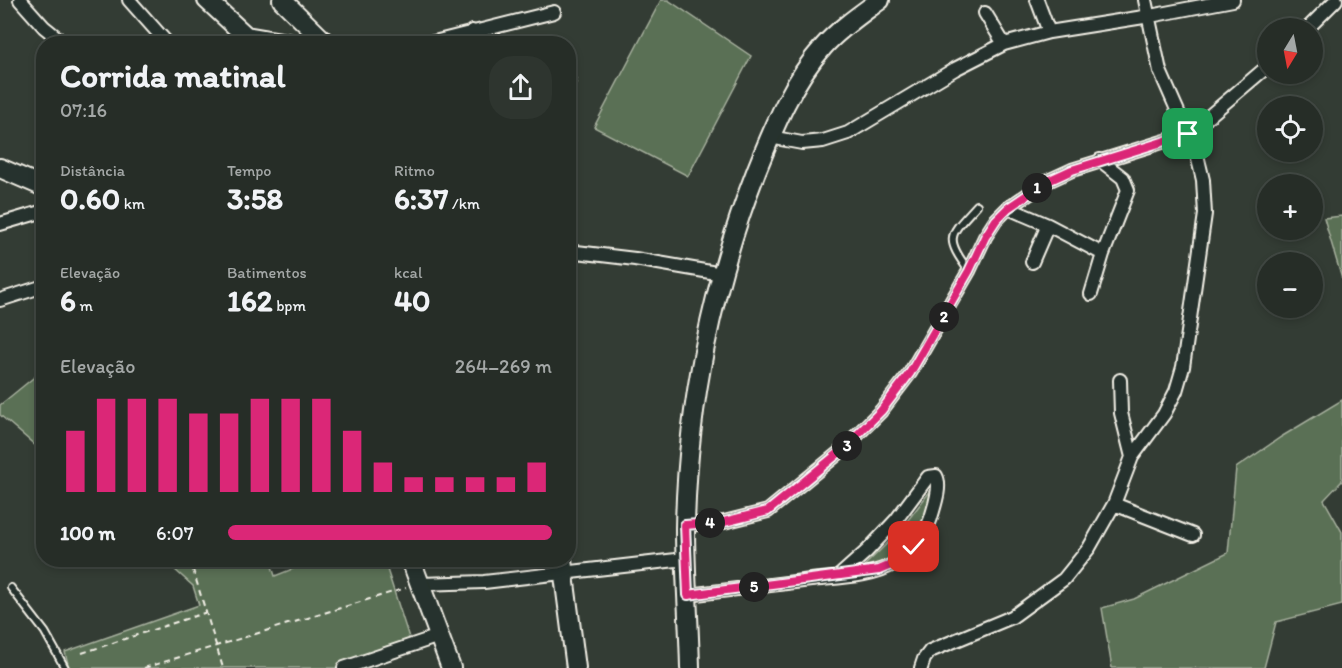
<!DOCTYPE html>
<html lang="pt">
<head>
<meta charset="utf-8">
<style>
  :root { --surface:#262d27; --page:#2e352f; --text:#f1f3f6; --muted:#a4a8a7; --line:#424944; --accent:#db2777 }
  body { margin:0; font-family:Itim,sans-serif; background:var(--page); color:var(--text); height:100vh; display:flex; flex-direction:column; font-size:22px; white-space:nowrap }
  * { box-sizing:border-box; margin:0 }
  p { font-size:20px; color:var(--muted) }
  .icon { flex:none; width:33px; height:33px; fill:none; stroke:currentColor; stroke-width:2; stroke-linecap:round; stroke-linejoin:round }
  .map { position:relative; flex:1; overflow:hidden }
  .drawer { position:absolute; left:36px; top:36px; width:540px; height:531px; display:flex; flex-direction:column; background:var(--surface); border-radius:24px; box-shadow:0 3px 9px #0003,0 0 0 2px var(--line) }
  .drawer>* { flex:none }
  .needle { width:39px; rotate:190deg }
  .controls { position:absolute; left:1257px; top:18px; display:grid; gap:12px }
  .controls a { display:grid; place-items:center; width:66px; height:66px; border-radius:50%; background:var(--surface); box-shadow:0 3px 9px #0003,0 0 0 2px var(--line); font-size:30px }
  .pin { position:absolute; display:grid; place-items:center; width:51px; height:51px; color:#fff; margin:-26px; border-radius:12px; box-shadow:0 3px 9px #0006 }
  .km { position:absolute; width:30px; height:30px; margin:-15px; border-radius:50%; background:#222; color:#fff; font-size:16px; line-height:30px; text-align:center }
  .round { display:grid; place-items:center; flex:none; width:63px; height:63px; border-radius:24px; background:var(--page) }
  .summary { display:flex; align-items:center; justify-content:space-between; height:102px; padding:0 24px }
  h1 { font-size:33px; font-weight:700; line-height:45px }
  .metrics { display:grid; grid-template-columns:repeat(3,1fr); gap:9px; height:102px; padding:6px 24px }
  .metrics div { display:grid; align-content:center }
  .metrics b { font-size:30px; font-weight:700 }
  .metrics small { font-size:16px; font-weight:400 }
  .metrics p { font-size:16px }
  .chart { height:168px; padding:12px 24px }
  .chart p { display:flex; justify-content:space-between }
  .chart svg { width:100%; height:108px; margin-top:6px; stroke:var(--accent); stroke-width:6 }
  ul { padding:0 24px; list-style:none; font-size:20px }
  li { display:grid; grid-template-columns:96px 72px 1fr; align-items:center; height:45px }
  li i { height:15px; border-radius:8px; background:var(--accent) }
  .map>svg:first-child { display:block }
  .green { fill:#5a7055; stroke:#a7b09e; stroke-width:1.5 }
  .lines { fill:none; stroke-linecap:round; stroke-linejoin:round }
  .lane-casing { stroke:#f4f1e8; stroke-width:10 }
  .street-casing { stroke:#f4f1e8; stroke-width:16 }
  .secondary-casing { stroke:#f4f1e8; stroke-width:22 }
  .path { stroke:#f4f1e8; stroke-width:2; stroke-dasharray:6 4.5; stroke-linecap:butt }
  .lane { stroke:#26332d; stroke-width:6 }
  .street { stroke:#26332d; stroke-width:12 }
  .secondary { stroke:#26332d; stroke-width:18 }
  .route-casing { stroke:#fff; stroke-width:12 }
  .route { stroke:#db2777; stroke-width:8 }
</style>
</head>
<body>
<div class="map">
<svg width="1342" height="668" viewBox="0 0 1342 668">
  <rect width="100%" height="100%" fill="#333c34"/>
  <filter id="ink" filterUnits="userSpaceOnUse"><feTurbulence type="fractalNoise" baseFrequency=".0167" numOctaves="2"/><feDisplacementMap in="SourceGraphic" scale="12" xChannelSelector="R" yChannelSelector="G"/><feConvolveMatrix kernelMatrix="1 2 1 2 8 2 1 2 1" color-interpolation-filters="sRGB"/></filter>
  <g filter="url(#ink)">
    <path class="green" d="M 661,0 L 668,0 L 751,56 L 688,176 L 594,127 Z
      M 1342,216 L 1342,279 L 1324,218 Z
      M 43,370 L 43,452 L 0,415 L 0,405 Z
      M 1342,400 L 1342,481 L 1324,500 L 1342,532 L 1342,605 L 1276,622 L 1264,668 L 1112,668 L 1102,608 L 1134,599 L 1228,553 L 1236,468 L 1281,437 Z
      M 935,485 L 927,524 L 893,564 L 863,567 L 898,533 Z
      M 164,560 L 270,560 L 275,576 L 315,560 L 384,560 L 411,644 L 338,668 L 69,668 L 65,652 L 199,605 L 193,586 Z"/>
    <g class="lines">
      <g class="lane-casing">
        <path id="lane" d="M 568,85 L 572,81
          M 969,271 C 943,236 950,235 977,205
          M 11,588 L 45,632 L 65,668"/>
      </g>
      <g class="street-casing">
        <path id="street" d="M 20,0 L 44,27 L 65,44
          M 129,0 L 168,44
          M 1037,0 L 1049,32
          M 985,13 L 1004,44
          M 1308,28 L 1336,0
          M 472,31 L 482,44
          M 426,44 L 554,12
          M 770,137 L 802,143 L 823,141 L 848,133 L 955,69 L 1004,44 L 1049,32 L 1150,16 L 1233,0
          M 1008,208 L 1048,225 L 1103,254
          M 0,224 L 44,211
          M 568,251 L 635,259 L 722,274
          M 1032,262 L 1048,225
          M 1091,294 L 1103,254 L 1128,190 L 1123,178 L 1100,160
          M 0,300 L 44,286
          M 1120,380 L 1121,413 L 1132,457
          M 1114,504 L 1193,535
          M 685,525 L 724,522 L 768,511 L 840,452 L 881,411 L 910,373 L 969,271 L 985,237 L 996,220 L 1008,208 L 1048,181 L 1072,170 L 1188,134 L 1268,66
          M 420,584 L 484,582 L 685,559
          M 688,595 C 729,590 770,585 811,580 C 839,577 873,577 897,562 C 915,551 928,531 933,511 C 936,501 941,485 936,476 L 928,477 L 896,520 L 867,551 L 838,577
          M 344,668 L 439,636
          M 921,668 L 924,659 L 930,651 L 1012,617 L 1064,579 L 1089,548 L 1114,504 L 1132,457 L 1164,414 L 1176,391 L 1183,367 L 1205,214 L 1203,180 L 1197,155 L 1160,71 L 1145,0"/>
      </g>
      <g class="secondary-casing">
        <path id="secondary" d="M 207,0 L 246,36 L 293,44
          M 282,0 L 327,44
          M 0,168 L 44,187
          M 411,560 L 451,668
          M 562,560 L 576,668
          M 690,668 C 689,621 685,574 685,528 C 687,406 713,282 757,169 C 774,127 793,80 824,46 C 839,29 861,14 880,0"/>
      </g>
      <path class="path" d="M 190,560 L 223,668
        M 82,653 L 207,612
        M 144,668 L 406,588"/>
      <use href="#lane" class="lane"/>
      <use href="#street" class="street"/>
      <use href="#secondary" class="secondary"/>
    </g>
  </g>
  <g class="lines" filter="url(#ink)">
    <g class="route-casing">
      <path id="route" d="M 914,547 L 898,562 L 879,570 L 688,595 L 685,525 L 724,522 L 768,511 L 840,452 L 881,411 L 910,373 L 969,271 L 985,237 L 996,220 L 1008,208 L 1048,181 L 1072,170 L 1188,134"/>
    </g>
    <use href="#route" class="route"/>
  </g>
</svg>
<div class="controls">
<a><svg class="needle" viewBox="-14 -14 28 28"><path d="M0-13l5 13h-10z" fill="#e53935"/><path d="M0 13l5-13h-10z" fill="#a4a8a7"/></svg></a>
<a><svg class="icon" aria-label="locate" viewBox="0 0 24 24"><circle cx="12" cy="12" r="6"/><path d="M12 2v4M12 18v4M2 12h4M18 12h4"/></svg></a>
<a>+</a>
<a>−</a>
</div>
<div class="pin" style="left:1188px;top:134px;background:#1e9e55"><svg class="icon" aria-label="arrive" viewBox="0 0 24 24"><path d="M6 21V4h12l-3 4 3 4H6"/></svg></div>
<div class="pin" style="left:914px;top:547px;background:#d93025"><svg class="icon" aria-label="check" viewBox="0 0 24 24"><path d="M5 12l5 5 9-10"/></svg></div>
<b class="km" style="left:1037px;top:188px">1</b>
<b class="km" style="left:944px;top:317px">2</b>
<b class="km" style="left:847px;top:446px">3</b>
<b class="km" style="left:710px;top:523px">4</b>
<b class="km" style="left:754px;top:587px">5</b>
<section class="drawer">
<div class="summary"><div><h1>Corrida matinal</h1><p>07:16</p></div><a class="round"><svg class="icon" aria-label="share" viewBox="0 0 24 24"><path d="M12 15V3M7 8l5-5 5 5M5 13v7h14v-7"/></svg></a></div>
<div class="metrics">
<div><p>Distância</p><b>0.60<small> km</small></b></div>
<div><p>Tempo</p><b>3:58</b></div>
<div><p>Ritmo</p><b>6:37<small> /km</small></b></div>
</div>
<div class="metrics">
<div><p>Elevação</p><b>6<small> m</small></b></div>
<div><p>Batimentos</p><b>162<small> bpm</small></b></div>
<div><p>kcal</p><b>40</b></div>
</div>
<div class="chart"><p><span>Elevação</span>264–269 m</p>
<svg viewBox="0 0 160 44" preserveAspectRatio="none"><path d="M5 44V19M15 44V6M25 44V6M35 44V6M45 44V12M55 44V12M65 44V6M75 44V6M85 44V6M95 44V19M105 44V32M115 44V38M125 44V38M135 44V38M145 44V38M155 44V32"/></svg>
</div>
<ul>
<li><b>100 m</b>6:07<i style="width:100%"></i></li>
</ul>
</section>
</div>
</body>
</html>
